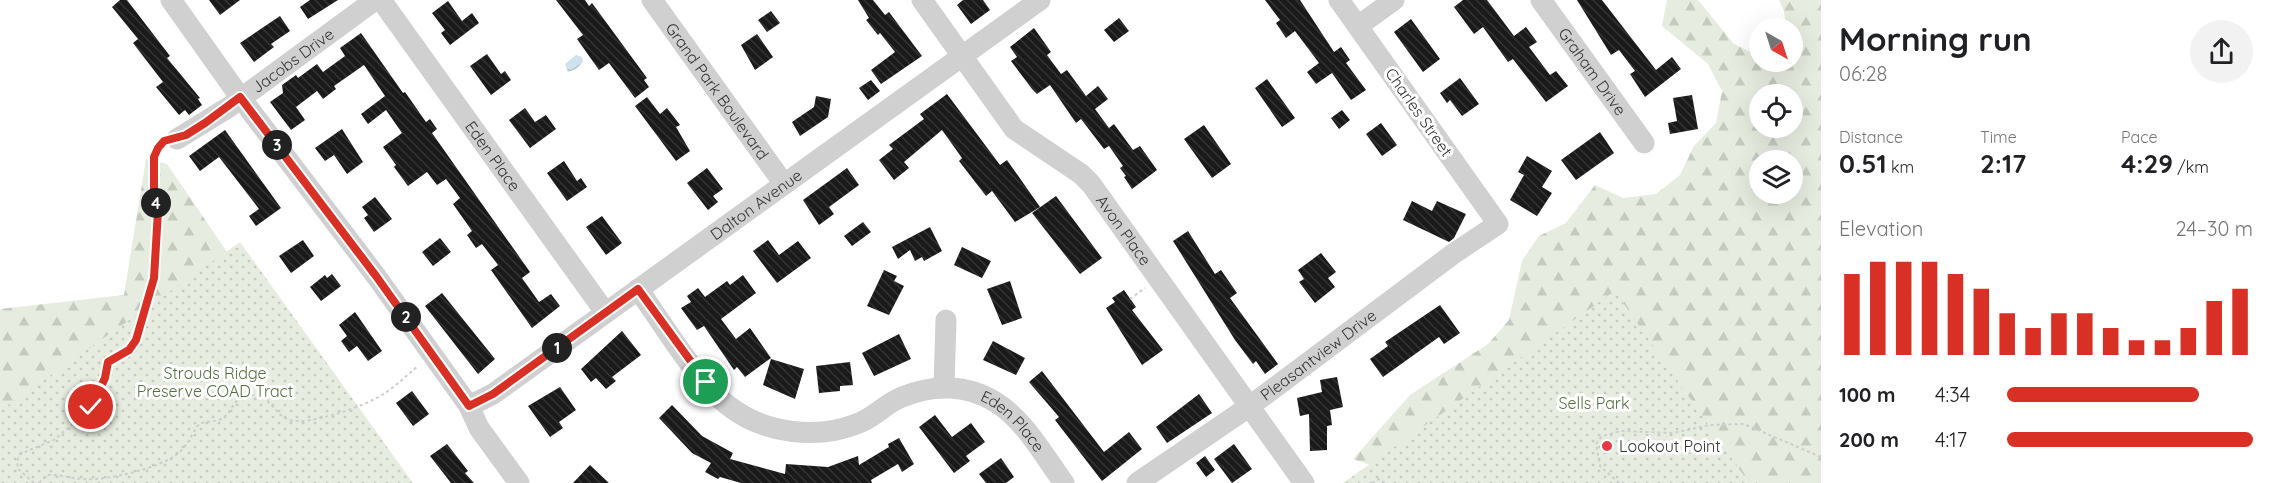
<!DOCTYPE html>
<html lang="en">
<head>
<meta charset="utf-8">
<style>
  :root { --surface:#fff; --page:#f2f2f2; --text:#202124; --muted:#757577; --accent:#d93025 }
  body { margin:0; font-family:Quicksand,sans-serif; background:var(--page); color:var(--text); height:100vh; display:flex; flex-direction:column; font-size:22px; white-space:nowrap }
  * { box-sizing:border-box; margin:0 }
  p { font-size:20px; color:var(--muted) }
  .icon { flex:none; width:33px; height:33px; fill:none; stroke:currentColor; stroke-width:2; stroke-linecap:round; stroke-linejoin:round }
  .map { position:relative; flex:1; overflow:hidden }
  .sheet { display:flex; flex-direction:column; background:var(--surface); width:450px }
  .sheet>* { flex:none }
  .needle { width:39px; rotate:141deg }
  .fabs { position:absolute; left:1749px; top:18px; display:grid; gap:12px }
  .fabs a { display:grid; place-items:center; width:54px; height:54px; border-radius:50%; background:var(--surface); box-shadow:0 6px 24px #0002; font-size:30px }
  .pin { position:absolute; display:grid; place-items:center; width:51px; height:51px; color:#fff; margin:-26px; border:3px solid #fff; border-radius:50%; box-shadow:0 2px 6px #0007 }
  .km { position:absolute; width:30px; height:30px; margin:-15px; border-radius:50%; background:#222; color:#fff; font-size:16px; line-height:30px; text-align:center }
  .round { display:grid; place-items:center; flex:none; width:63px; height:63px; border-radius:32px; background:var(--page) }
  .headline { display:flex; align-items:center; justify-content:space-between; height:102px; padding:0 18px }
  h1 { font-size:33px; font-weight:700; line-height:45px }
  .metrics { display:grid; grid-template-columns:repeat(3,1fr); gap:9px; height:102px; padding:6px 18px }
  .metrics div { display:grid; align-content:center }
  .metrics b { font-size:26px; font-weight:700 }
  .metrics small { font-size:16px; font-weight:400 }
  .metrics p { font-size:16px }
  .chart { height:168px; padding:12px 18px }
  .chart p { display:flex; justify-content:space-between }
  .chart svg { width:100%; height:108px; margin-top:6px; stroke:var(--accent); stroke-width:6 }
  ul { padding:0 18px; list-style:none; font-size:20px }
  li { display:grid; grid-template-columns:96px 72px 1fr; align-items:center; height:45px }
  li i { height:15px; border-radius:8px; background:var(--accent) }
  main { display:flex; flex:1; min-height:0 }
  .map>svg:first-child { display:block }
  .forest { fill:url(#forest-firs); fill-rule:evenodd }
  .park { fill:url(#park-dots) }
  .water { fill:url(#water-waves) }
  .building { fill:url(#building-back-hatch) }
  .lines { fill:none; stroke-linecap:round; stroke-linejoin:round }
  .path { stroke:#cdcdcd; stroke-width:2; stroke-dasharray:3 3; stroke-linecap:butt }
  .minor { stroke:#d0d0d0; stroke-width:21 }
  .route-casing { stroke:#fff; stroke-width:12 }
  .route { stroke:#d93025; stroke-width:8 }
  .poi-dot { fill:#e63946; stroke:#fff; stroke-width:2 }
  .labels { text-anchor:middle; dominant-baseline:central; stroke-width:6; stroke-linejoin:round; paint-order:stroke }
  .street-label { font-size:16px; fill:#333; stroke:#fff }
  .park-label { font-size:16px; fill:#56703f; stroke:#fff }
  .poi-label { font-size:16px; fill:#333; stroke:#fff; text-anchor:start }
</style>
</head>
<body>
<main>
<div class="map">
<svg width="1821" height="483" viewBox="0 0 1821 483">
  <defs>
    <pattern id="forest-firs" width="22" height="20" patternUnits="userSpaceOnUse" patternTransform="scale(1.5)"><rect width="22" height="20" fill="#e6ecdf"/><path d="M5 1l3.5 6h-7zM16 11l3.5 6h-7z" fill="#c6cbc0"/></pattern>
    <pattern id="park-dots" width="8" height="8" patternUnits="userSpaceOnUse" patternTransform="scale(1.5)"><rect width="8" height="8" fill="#e6ecdf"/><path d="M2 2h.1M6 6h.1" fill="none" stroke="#c6cbc0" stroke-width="1.8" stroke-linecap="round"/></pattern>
    <pattern id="water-waves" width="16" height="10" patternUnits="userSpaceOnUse" patternTransform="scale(1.5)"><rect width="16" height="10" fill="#cfe2ee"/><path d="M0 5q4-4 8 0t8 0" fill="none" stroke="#b2c2cd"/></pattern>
    <pattern id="building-back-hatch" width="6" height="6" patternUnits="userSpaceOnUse" patternTransform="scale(1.5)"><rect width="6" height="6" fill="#1a1a1a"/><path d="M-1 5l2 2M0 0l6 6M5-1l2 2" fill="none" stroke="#333"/></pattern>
  </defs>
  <rect width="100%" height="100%" fill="#fff"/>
  <path class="forest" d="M 1667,0 L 1698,0 L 1734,44 L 1759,56 L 1760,62 L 1792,62 L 1792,28 L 1786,28 L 1784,11 L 1779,0 L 1821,0 L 1821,483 L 1420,483 L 1353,459 L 1410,395 L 1488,344 L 1509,320 L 1522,261 L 1539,236 L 1566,223 L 1595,185 L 1623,198 L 1656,194 L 1680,175 L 1694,146 L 1716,123 L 1722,91 L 1708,64 L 1662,26 ZM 1760,94 L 1792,94 L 1792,128 L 1760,128 ZM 1760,160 L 1792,160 L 1792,194 L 1760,194 Z
    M 146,159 L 167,164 L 385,483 L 0,483 L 0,309 L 124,295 Z"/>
  <path class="park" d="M 240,242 L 413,483 L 0,483 L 0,411 Z
    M 1615,291 L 1749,483 L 1343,483 L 1366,467 Z"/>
  <path class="water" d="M 576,55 L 582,57 L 583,62 L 576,69 L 568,72 L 565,64 Z"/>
  <path class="building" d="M 120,0 L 127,0 L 170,56 L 167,58 L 200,98 L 198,99 L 202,105 L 189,115 L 185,110 L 179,115 L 156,87 L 163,82 L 133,43 L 138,39 L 112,7 Z
    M 209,0 L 240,0 L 220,15 Z
    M 310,0 L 338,0 L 308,19 L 300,7 Z
    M 556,0 L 585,0 L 589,6 L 592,3 L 647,78 L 644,80 L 649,87 L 635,98 L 609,63 L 599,70 L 577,39 L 583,35 Z
    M 858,0 L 873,0 L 885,15 L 889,12 L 922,56 L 881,84 L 871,70 L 895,52 L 880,33 L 878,35 L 866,20 L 869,18 Z
    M 963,0 L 983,0 L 990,10 L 971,24 L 957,5 Z
    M 1265,0 L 1300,0 L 1334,52 L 1341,47 L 1350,60 L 1346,63 L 1366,90 L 1351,100 L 1332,73 L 1316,84 L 1307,72 L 1319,63 L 1295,31 L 1286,38 L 1276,23 L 1280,20 Z
    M 1463,0 L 1487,0 L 1514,36 L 1526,27 L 1537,42 L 1529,47 L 1550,75 L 1556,71 L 1568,86 L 1546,102 L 1513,59 L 1508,62 L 1483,27 L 1474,34 L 1454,7 Z
    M 1577,0 L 1602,0 L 1656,70 L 1672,57 L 1681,69 L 1645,97 L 1630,74 L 1635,71 L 1619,50 L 1611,55 Z
    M 448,1 L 462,21 L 472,13 L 479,23 L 450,45 L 441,33 L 445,30 L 432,13 Z
    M 771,11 L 780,23 L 767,32 L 758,20 Z
    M 280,16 L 290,31 L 271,44 L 274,47 L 254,62 L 240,43 Z
    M 1119,18 L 1129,31 L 1114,42 L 1104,30 Z
    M 1411,19 L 1440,59 L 1423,72 L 1394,32 Z
    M 1034,28 L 1051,52 L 1047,55 L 1061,74 L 1067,70 L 1086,96 L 1098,86 L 1108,99 L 1095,109 L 1109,128 L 1114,124 L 1133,150 L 1140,146 L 1157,170 L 1132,189 L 1124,177 L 1126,176 L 1120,168 L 1123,166 L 1109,146 L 1104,149 L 1081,119 L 1076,123 L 1050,85 L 1037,94 L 1032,89 L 1011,61 L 1017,57 L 1010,47 Z
    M 361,33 L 403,93 L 405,92 L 426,122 L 430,119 L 437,129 L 432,133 L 530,272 L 522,278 L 539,302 L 551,294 L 560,306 L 532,328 L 491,270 L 498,265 L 482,244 L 476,248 L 467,235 L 472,231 L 453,204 L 460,198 L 446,179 L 437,185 L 427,172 L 408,186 L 394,167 L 396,165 L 383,147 L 402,133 L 386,110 L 368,124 L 361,114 L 385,96 L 364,65 L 334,86 L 336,89 L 323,99 L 317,91 L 296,107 L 305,120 L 291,130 L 270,102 L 283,93 L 282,85 L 296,75 L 298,78 L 317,64 L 323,72 L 345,56 L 340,48 Z
    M 757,34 L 773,57 L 755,70 L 741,45 Z
    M 487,54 L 501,74 L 505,71 L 511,80 L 491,95 L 470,66 Z
    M 1460,78 L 1479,104 L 1462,116 L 1450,100 L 1447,103 L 1440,93 Z
    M 1267,79 L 1295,118 L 1282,127 L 1255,88 Z
    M 871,80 L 880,91 L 868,100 L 859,88 Z
    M 947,94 L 1000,165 L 1007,160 L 1040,207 L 1015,222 L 992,191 L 986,196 L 959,161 L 962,158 L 942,130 L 904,162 L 909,168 L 894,180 L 879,160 L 893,149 L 889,145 L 924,119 L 920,114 Z
    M 1692,95 L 1698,129 L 1670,134 L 1668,123 L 1677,121 L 1673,98 Z
    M 816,96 L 831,99 L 828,117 L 800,136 L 792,122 L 814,107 Z
    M 647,97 L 660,114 L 667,108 L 680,125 L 676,127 L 690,151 L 676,161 L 635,106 Z
    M 525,108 L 535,122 L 546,115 L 556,129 L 530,148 L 509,120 Z
    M 1342,110 L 1350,120 L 1339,129 L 1331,118 Z
    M 1381,123 L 1397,145 L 1382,156 L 1366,134 Z
    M 1204,125 L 1231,164 L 1212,178 L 1184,139 Z
    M 342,129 L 363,162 L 347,174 L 334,155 L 325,161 L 315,148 Z
    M 225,130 L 281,208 L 256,226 L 249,216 L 259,209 L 219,157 L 200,171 L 189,156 Z
    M 1600,132 L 1614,153 L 1576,180 L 1561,160 Z
    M 1527,156 L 1552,171 L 1542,187 L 1552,193 L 1537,216 L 1510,200 L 1524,175 L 1518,172 Z
    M 564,161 L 577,181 L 581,178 L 587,187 L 567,201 L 547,173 Z
    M 707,168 L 723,189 L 713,196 L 718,202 L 708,210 L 687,183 Z
    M 847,168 L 859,185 L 829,207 L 834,214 L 819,225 L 803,200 Z
    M 1056,196 L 1102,258 L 1080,274 L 1032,213 Z
    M 375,197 L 392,219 L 374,232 L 364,218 L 368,215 L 362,207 Z
    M 1412,201 L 1432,211 L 1437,201 L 1466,214 L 1454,238 L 1449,242 L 1403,220 Z
    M 602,216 L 622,243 L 606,255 L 586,227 Z
    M 863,222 L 871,232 L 852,246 L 844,236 Z
    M 930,227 L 942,251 L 924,261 L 922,257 L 915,261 L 910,250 L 898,259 L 892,247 Z
    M 1188,231 L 1215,274 L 1221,270 L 1237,293 L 1230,298 L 1278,364 L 1265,374 L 1256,361 L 1253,364 L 1235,340 L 1173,241 Z
    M 440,238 L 451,252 L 433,266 L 422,252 Z
    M 303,240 L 314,256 L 291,273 L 279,256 Z
    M 768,240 L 779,255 L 798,241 L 811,258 L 777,283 L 753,251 Z
    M 962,247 L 991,261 L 982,278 L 954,265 Z
    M 1321,253 L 1336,272 L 1328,278 L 1335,287 L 1315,303 L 1299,282 L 1304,279 L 1298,270 Z
    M 884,270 L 897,276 L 894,281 L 904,286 L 889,315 L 867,306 Z
    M 332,274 L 341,286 L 321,301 L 310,287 L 325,275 L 327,278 Z
    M 743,275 L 756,293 L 721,319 L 736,339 L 750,328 L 771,358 L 745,377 L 737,367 L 734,370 L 704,326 L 697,330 L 681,308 L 691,302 L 687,296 L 698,288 L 705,297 L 727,281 L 730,285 Z
    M 1010,281 L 1022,318 L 1002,325 L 987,289 Z
    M 1124,290 L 1136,307 L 1132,310 L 1163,350 L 1142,365 L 1106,308 L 1115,302 L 1112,298 Z
    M 442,293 L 495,359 L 478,374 L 425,306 Z
    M 1440,305 L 1460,333 L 1444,344 L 1439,337 L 1383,377 L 1370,359 L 1388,346 L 1385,342 Z
    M 355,312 L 382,351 L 368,361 L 357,346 L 349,352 L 341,341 L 347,336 L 339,325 Z
    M 622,331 L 641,355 L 612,377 L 616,381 L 606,389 L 596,378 L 591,382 L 581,369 Z
    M 899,334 L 911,359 L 874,376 L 862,353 Z
    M 993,341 L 1025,358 L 1016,375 L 983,360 Z
    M 771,359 L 804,369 L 795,399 L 763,385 Z
    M 850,362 L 853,385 L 840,386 L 840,391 L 819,393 L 816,366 Z
    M 1042,371 L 1104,452 L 1129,432 L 1142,449 L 1102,481 L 1055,420 L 1059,417 L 1029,382 Z
    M 1337,377 L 1343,407 L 1330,410 L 1332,425 L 1327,426 L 1327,450 L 1310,451 L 1309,414 L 1300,416 L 1297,398 L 1322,392 L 1320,380 Z
    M 560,387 L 576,410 L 559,422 L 563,428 L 550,437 L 528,406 Z
    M 412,391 L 429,414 L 413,426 L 396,403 Z
    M 1199,394 L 1212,413 L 1167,443 L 1156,427 Z
    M 672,405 L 702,436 L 733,453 L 730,459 L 785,474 L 786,464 L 828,467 L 858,456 L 859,465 L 889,447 L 888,444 L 899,438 L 914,464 L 902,472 L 898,464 L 871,480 L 872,483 L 741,483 L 720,477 L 718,479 L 705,472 L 711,463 L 692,453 L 659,418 Z
    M 935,415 L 952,437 L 971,423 L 985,442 L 966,456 L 970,461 L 954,473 L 919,427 Z
    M 447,444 L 468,471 L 465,473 L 474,483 L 451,483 L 430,456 Z
    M 1234,444 L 1252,469 L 1232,483 L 1214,459 Z
    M 1205,456 L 1215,470 L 1206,477 L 1196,463 Z
    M 1001,458 L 1014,477 L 1006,483 L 986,483 L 979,474 Z
    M 590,465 L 609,483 L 573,483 Z"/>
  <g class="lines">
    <path class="path" d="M 1130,299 L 1145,288
      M 34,483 L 18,469 L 17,461 L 20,454 L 54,440 L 81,417 L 91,407 L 105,378 L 108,362 L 129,350 L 136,340 L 154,278 L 157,211 L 154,193 L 154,157 L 160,144
      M 39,483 L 47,475 C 61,474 71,479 84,479 C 105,481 161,468 177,454 C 188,446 191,435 199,424 C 206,421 215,422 221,419 C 235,412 230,397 252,395 C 270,394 274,415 289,420 C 308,426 365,406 382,395 C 395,387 406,376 418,366
      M 1372,483 L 1379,479 L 1385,483
      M 1619,483 L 1600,466 L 1596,444 L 1602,436 L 1621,431 L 1673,433 L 1710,425 L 1744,424 L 1821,457"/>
    <g class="minor">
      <path d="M 171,0 L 240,97 L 376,276 L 469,406 L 479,428 L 519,483"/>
      <path id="s1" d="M 381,0 L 605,312"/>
      <path id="s2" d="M 652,0 L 784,184"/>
      <path id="s3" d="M 922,0 L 1014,129 L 1081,174 L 1091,184 L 1304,483"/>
      <path id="s4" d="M 1541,0 L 1644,143"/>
      <path d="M 1358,26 L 1394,0"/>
      <path id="s5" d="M 177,139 L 229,107 L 375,0"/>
      <path id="s6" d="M 638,289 C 661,321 700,386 730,407 C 766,434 818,440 859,423 C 875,417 886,403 902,397 C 933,384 968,384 997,403 C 1026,422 1044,456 1064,483"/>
      <path d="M 944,386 L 946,320"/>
      <path id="s7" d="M 469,406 L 493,394 L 1040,0"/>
      <path id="s8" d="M 1137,483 L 1250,406 L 1453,254 L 1498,224 L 1339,0"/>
    </g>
  </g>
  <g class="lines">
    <g class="route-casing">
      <path id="route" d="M 91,407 L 105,378 L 108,362 L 129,350 L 136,340 L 154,278 L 158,211 L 154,193 L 154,157 L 158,148 L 164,141 L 186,135 L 205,123 L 240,97 L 376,276 L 469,406 L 493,394 L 638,289 L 706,382"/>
    </g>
    <use href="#route" class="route"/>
  </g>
  <circle class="poi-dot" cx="1607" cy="446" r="6"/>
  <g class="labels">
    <g class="street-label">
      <text stroke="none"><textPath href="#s5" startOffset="140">Jacobs Drive</textPath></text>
      <text stroke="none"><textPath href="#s4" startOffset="88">Graham Drive</textPath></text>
      <text stroke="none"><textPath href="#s2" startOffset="112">Grand Park Boulevard</textPath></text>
      <text transform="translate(1419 112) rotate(55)">Charles Street</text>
      <text stroke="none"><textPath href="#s1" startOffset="192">Eden Place</textPath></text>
      <text stroke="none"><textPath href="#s7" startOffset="351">Dalton Avenue</textPath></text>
      <text stroke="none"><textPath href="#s3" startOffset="310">Avon Place</textPath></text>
      <text stroke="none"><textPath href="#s8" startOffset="222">Pleasantview Drive</textPath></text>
      <text stroke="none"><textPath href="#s6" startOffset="459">Eden Place</textPath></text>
    </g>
    <g class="park-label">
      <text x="215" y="373">Strouds Ridge<tspan x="215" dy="18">Preserve COAD Tract</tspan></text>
      <text x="1594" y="403">Sells Park</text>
    </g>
    <g class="poi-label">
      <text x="1619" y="446">Lookout Point</text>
    </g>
  </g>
</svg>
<div class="fabs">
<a><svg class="needle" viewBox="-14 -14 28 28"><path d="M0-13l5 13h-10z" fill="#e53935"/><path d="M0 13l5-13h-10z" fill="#757577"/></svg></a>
<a><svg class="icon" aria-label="locate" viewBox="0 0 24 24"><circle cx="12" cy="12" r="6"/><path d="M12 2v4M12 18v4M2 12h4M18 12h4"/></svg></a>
<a><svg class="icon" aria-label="layers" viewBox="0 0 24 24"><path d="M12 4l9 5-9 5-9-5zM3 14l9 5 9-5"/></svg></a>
</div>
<div class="pin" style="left:706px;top:382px;background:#1e9e55"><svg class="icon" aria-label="arrive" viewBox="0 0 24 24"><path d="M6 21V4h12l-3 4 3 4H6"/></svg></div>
<div class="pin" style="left:91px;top:407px;background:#d93025"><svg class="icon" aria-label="check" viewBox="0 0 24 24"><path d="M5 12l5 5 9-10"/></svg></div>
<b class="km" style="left:557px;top:348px">1</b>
<b class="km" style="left:406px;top:317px">2</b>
<b class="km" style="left:277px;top:145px">3</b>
<b class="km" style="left:156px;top:203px">4</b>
</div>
<section class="sheet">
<div class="headline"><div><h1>Morning run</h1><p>06:28</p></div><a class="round"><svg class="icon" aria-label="share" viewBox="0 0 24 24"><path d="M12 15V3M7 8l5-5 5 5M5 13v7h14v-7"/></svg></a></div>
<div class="metrics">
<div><p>Distance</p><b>0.51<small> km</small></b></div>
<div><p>Time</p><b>2:17</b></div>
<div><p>Pace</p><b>4:29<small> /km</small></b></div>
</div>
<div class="chart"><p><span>Elevation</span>24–30 m</p>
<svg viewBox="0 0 160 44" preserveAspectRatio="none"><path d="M5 44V11M15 44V6M25 44V6M35 44V6M45 44V11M55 44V17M65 44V27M75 44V33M85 44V27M95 44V27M105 44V33M115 44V38M125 44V38M135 44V33M145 44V22M155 44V17"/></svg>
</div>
<ul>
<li><b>100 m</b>4:34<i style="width:78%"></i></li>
<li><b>200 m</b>4:17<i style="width:100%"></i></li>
</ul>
</section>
</main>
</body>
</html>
